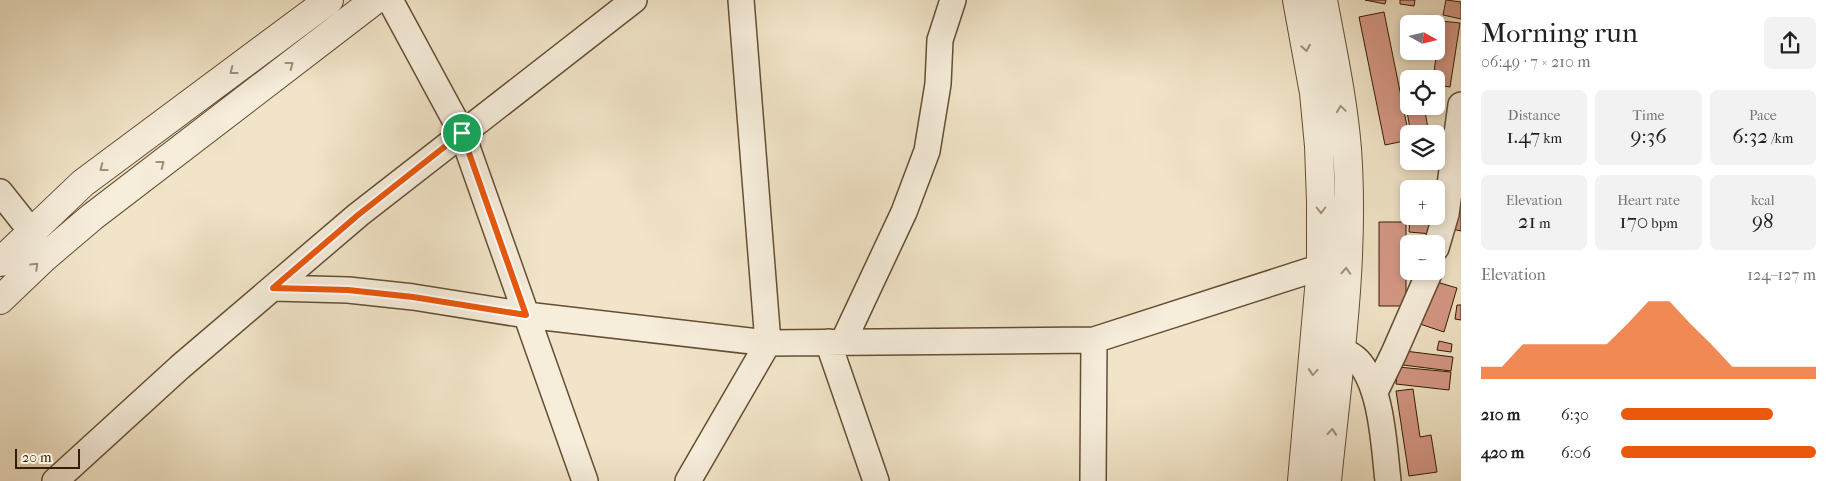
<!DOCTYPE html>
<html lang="en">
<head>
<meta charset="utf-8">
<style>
  :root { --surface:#fff; --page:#f2f2f2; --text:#202124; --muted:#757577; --accent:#ea580c }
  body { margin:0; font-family:"IM FELL French Canon",serif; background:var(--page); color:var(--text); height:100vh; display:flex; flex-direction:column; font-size:19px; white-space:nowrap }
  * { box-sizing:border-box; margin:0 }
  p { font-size:16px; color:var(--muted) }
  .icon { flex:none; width:28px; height:28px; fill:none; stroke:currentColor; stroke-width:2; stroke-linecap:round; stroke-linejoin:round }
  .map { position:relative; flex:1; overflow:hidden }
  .drawer { display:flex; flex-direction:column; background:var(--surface); width:375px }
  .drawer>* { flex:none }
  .needle { width:32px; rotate:98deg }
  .controls { position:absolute; left:1400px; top:15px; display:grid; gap:10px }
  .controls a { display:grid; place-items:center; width:45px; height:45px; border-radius:8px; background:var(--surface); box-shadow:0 2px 8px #0003; font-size:25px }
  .scale { position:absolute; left:15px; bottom:12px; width:65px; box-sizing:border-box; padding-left:5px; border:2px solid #361c00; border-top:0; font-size:14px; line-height:18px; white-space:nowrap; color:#361c00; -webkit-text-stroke:4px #f6eddb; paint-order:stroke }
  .pin { position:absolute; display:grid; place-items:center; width:42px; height:42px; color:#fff; margin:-21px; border:2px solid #fff; border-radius:50%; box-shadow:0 1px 5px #0007 }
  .round { display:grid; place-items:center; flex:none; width:52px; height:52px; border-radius:8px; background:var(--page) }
  .head { display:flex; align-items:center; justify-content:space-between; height:85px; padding:0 20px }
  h1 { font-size:28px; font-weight:600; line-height:38px }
  .metrics { display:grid; grid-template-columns:repeat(3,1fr); gap:8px; height:85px; padding:5px 20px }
  .metrics div { display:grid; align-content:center; border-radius:8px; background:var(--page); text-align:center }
  .metrics b { font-size:21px; font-weight:600 }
  .metrics small { font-size:14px; font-weight:400 }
  .metrics p { font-size:14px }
  .chart { height:140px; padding:10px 20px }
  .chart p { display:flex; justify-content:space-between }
  .chart svg { width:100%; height:90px; margin-top:5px; fill:var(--accent); opacity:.7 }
  ul { padding:0 20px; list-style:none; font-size:16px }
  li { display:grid; grid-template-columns:80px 60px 1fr; align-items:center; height:38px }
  li i { height:12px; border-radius:6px; background:var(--accent) }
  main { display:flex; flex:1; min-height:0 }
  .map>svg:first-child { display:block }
  .building { fill:#d59886; stroke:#361c00 }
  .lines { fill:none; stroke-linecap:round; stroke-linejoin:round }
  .minor-casing { stroke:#654e32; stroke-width:28 }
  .tertiary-casing { stroke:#654e32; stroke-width:30 }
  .minor { stroke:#f6eddb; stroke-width:25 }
  .tertiary { stroke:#f6eddb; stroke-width:28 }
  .oneway { stroke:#a08f78 }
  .route-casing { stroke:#fff; stroke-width:10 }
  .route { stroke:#ea580c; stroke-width:6 }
</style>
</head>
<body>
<main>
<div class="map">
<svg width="1461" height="481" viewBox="0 0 1461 481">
  <rect width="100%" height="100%" fill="#f1e4c8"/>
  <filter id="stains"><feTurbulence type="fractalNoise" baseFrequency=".004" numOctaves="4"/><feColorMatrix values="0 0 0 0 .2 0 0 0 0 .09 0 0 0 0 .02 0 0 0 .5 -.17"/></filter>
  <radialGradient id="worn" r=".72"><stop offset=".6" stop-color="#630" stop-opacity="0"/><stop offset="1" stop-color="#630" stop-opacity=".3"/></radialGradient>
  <path class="building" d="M 1365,0 L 1386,0 L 1385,4 Z
    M 1400,0 L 1415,0 L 1414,6 L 1400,4 Z
    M 1446,0 L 1461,2 L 1461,19 L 1443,15 Z
    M 1384,12 L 1409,136 L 1409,140 L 1385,145 L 1359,17 Z
    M 1441,21 L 1460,23 L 1450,87 L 1436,85 L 1436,79 L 1433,79 Z
    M 1409,83 L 1409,106 L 1424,106 L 1429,134 L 1411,134 L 1402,84 Z
    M 1461,192 L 1461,231 L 1452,229 Z
    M 1410,216 L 1433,216 L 1432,234 L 1409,232 Z
    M 1379,222 L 1406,222 L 1406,306 L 1379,306 Z
    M 1430,280 L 1457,288 L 1444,332 L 1417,323 Z
    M 1457,305 L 1461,305 L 1461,320 L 1455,319 Z
    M 1439,341 L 1452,344 L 1451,352 L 1437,350 Z
    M 1405,351 L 1453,357 L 1451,371 L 1403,365 Z
    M 1398,367 L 1451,372 L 1449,390 L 1396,384 Z
    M 1413,389 L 1420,437 L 1431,435 L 1437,472 L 1409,476 L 1396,391 Z"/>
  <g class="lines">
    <g class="minor-casing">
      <path id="minor" d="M 390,0 L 462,133 L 585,481
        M 0,192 L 31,231
        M 1436,248 L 1446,214 L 1461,105
        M 273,288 L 348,290 L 413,297 L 526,315 L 768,343 L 1094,340 L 1321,267
        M 828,342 L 876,481
        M 843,342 L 904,212 L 927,151 L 938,84 L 940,40 L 953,0
        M 1323,346 C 1336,348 1352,352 1360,363 C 1382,391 1384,446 1388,481
        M 1375,392 L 1394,353 L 1430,271
        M 55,481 L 180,367 L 358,215 L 634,0
        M 688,481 L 768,343 L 741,0
        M 1093,481 L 1094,340"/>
    </g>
    <g class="tertiary-casing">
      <path id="tertiary" d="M 1297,0 L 1314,93 L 1319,146 L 1321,202 L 1321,267 L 1302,481
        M 1323,0 C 1332,49 1343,99 1347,149 C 1355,260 1338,371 1327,481
        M 0,262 L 83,183 L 329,0
        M 0,300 L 45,257 L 92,217 L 375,0"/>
    </g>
    <use href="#minor" class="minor"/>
    <use href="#tertiary" class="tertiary"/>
  </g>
  <defs><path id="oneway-chevron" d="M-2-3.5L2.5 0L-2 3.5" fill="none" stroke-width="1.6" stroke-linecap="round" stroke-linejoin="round" transform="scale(1.25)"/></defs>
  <g class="oneway">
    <use href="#oneway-chevron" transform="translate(1306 48) rotate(80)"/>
    <use href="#oneway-chevron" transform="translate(290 65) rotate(-37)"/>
    <use href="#oneway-chevron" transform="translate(233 71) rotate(143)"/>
    <use href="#oneway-chevron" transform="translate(1341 109) rotate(-98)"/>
    <use href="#oneway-chevron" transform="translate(161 164) rotate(-37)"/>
    <use href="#oneway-chevron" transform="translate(103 168) rotate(143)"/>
    <use href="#oneway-chevron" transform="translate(1321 210) rotate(90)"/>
    <use href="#oneway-chevron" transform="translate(35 266) rotate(-44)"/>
    <use href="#oneway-chevron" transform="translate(1346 271) rotate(-87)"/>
    <use href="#oneway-chevron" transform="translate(1313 372) rotate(95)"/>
    <use href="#oneway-chevron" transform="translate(1332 432) rotate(-85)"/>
  </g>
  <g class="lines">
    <g class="route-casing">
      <path id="route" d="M 462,133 L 526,315 L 413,297 L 348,290 L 273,288 L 358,215 Z"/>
    </g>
    <use href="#route" class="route"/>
  </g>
  <rect width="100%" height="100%" filter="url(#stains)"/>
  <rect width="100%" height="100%" fill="url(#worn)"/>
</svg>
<div class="controls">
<a><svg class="needle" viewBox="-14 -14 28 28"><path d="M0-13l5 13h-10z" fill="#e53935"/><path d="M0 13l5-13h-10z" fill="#757577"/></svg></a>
<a><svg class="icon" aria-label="locate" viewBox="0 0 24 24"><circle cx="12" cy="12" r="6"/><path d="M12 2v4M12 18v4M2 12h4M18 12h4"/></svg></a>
<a><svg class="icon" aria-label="layers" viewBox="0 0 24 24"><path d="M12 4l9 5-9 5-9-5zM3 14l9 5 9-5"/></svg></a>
<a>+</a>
<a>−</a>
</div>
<div class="scale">20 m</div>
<div class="pin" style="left:462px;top:133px;background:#1e9e55"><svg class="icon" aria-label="arrive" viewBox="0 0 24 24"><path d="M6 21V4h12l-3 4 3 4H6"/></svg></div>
</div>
<section class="drawer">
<div class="head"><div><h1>Morning run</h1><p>06:49 · 7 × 210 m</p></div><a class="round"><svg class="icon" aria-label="share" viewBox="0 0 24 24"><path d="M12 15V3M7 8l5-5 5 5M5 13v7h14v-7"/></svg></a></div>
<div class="metrics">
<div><p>Distance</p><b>1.47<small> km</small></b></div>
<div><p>Time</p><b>9:36</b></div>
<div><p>Pace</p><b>6:32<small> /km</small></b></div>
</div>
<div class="metrics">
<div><p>Elevation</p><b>21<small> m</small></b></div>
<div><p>Heart rate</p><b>170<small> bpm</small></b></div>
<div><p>kcal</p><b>98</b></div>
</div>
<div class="chart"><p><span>Elevation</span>124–127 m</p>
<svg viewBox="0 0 160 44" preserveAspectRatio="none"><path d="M0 44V38L10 38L20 27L30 27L40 27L50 27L60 27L70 17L80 6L90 6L100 17L110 27L120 38L130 38L140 38L150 38L160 38V44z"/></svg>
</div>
<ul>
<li><b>210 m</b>6:30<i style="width:78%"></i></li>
<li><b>420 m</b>6:06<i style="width:100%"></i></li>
</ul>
</section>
</main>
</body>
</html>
